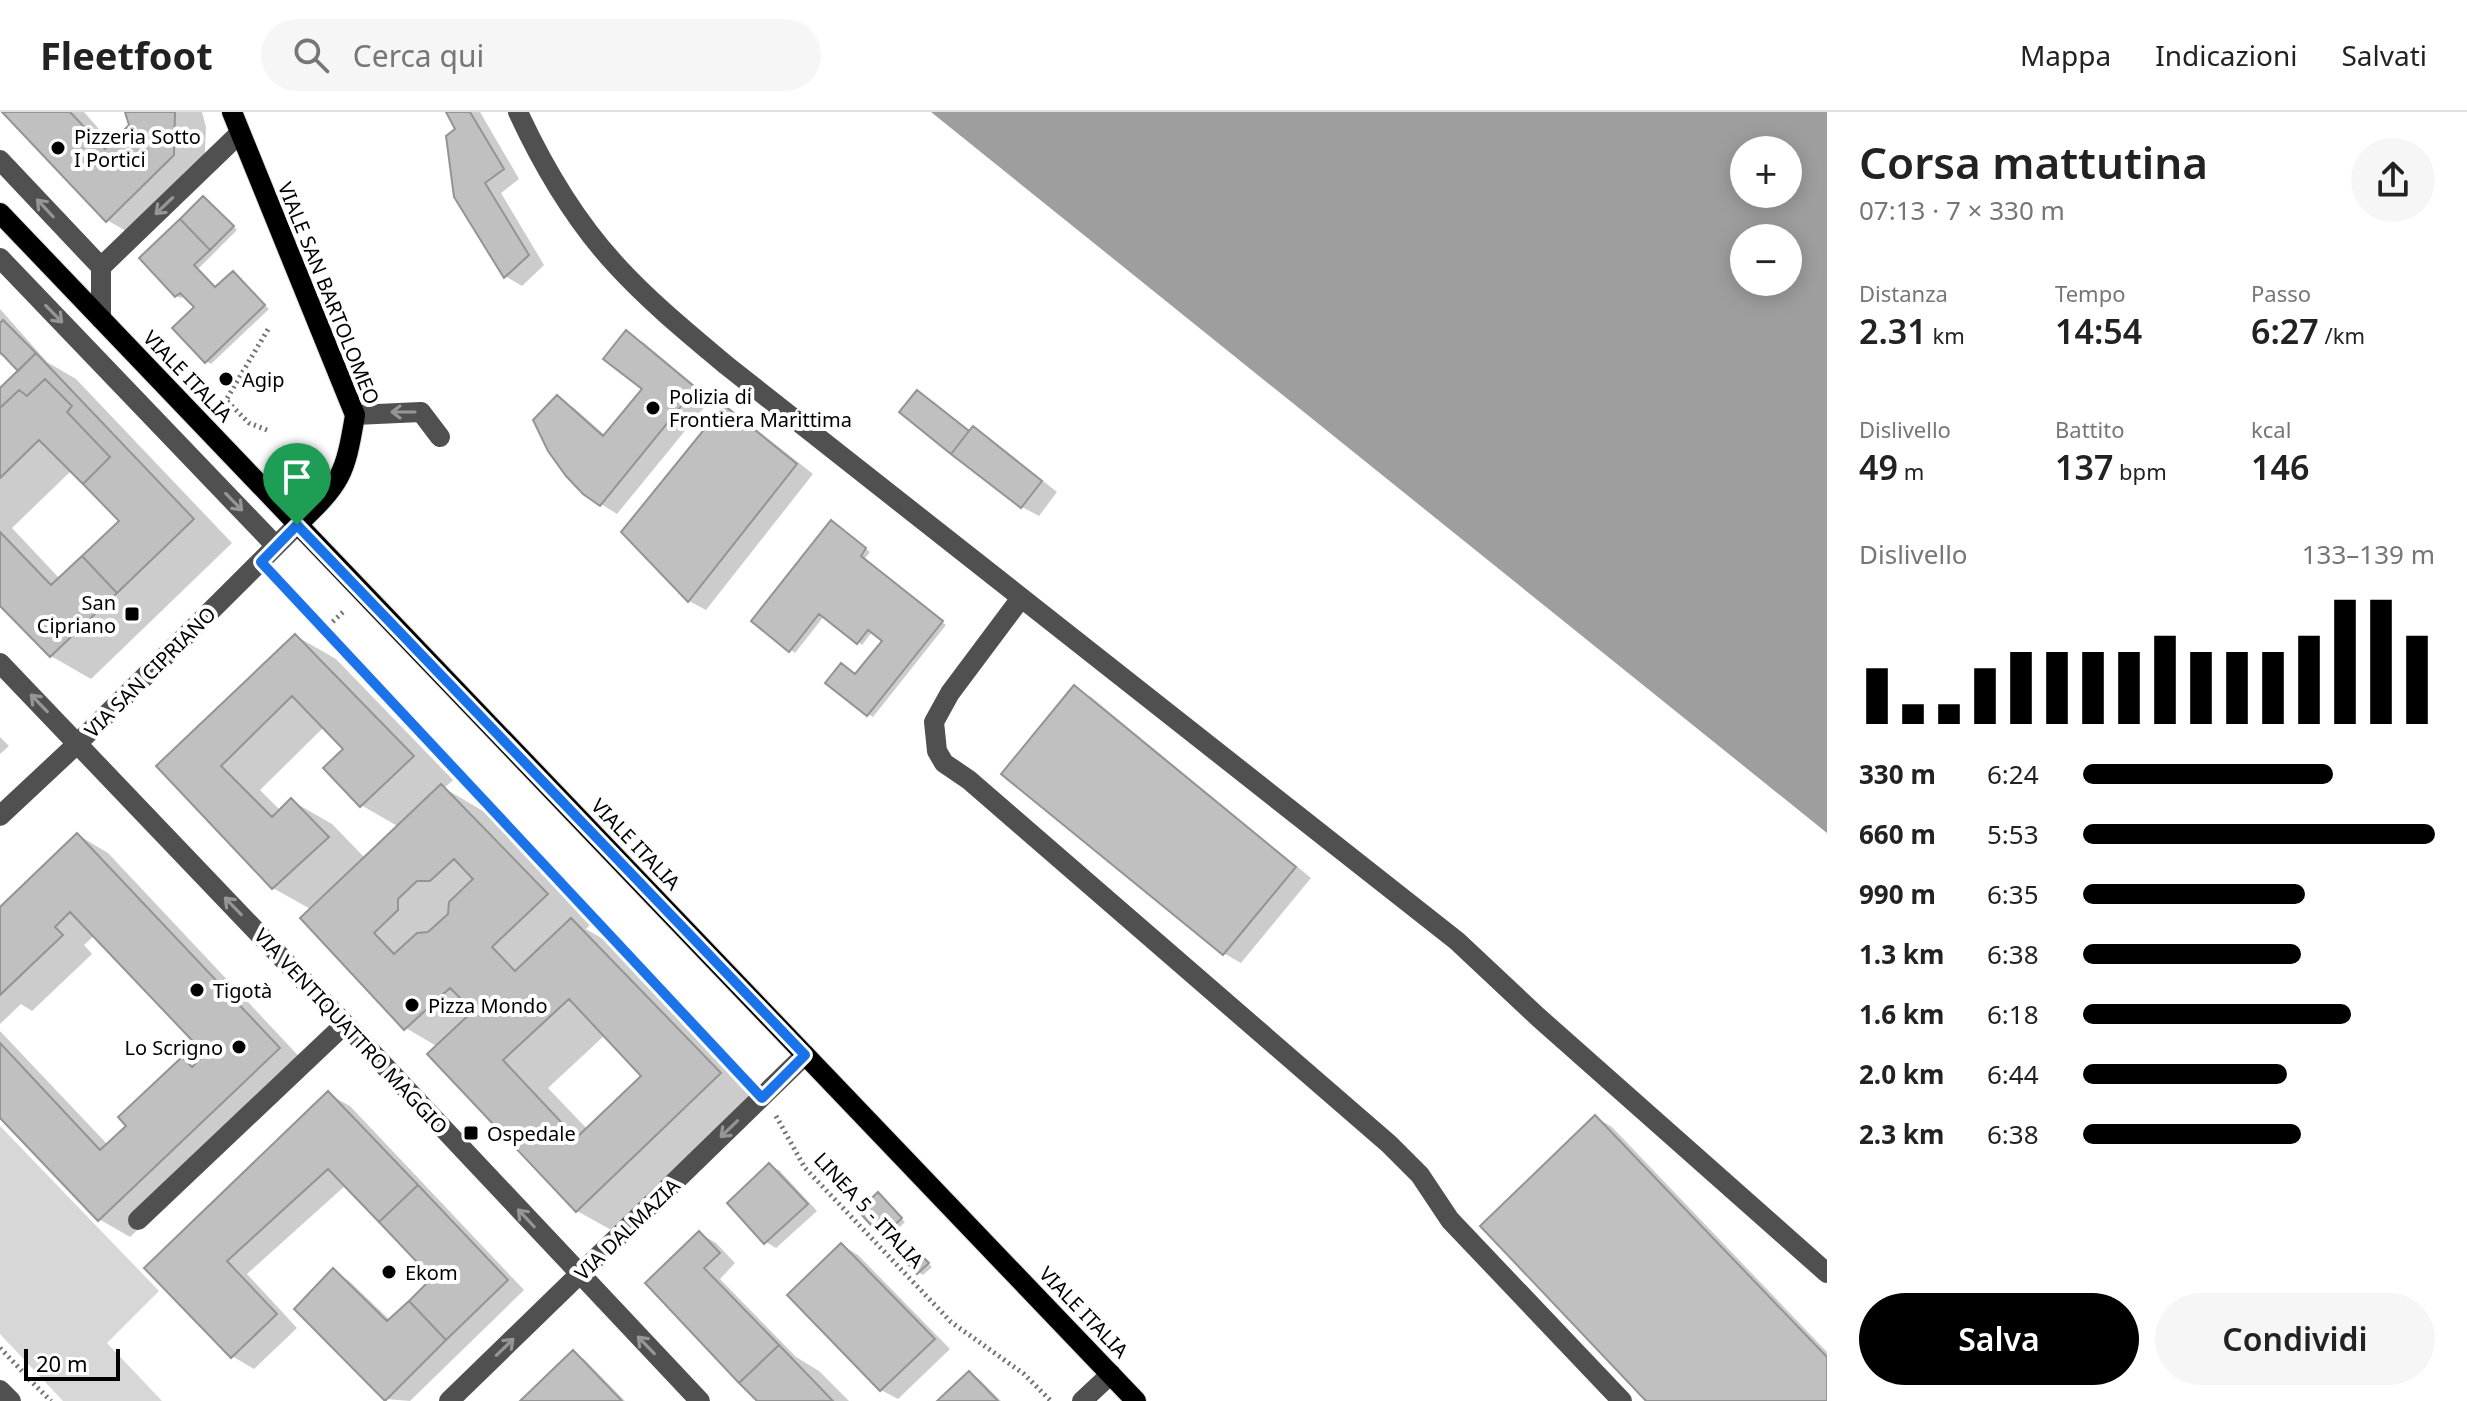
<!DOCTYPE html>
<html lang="it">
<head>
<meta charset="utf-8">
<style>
  :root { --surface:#fff; --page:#f6f6f6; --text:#222; --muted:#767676; --line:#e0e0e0; --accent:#000 }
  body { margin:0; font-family:"Noto Sans",sans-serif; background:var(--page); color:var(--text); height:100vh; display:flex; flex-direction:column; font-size:30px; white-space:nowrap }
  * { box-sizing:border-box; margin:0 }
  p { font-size:26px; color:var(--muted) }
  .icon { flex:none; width:44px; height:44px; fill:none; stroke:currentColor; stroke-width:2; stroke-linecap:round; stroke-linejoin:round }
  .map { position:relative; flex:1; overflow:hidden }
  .side { display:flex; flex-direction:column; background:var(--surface); width:640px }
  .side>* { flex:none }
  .fabs { position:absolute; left:1730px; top:24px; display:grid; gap:16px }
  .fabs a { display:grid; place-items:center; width:72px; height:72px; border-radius:50%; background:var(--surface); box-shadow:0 4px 20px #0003; font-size:40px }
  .scale { position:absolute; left:24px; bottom:20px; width:96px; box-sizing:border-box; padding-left:8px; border:4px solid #000; border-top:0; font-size:22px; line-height:28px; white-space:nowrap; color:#000; -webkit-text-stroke:6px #fff; paint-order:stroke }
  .pin { position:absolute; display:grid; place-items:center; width:68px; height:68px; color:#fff; margin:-82px -34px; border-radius:50% 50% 50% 0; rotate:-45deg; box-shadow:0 0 8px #0007 }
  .pin .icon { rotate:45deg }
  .round { display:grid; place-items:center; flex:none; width:84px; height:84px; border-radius:42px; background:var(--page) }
  .summary { display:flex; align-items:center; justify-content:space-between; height:136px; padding:0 32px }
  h1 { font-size:44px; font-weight:600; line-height:60px }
  .stats { display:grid; grid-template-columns:repeat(3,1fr); gap:12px; height:136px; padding:8px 32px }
  .stats div { display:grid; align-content:center }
  .stats b { font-size:34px; font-weight:600 }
  .stats small { font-size:22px; font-weight:400 }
  .stats p { font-size:22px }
  .chart { height:224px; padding:16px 32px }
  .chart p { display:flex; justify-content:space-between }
  .chart svg { width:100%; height:144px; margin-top:8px; stroke:var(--accent); stroke-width:6 }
  .button { display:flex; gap:16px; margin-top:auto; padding:16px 32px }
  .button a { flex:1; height:92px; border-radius:48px; background:var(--accent); color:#fff; font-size:32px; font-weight:600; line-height:92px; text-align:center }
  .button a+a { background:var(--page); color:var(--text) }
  ul { padding:0 32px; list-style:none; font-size:26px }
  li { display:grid; grid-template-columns:128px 96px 1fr; align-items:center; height:60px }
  li i { height:20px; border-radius:10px; background:var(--accent) }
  header { display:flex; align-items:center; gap:48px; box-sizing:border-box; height:112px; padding:0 40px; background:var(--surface); border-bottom:2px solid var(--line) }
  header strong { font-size:38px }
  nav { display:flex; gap:44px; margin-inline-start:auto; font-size:28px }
  .search { width:560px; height:72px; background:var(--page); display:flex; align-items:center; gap:20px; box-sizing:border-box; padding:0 28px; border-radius:44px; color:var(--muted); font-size:30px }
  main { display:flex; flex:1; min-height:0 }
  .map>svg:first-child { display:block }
  .green { fill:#d7d7d7 }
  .water { fill:#9e9e9e; fill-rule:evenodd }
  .shadow { fill:#0003; fill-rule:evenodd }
  .building { fill:#c0c0c0; stroke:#949494; stroke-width:2; fill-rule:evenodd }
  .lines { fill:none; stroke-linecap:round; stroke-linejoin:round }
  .major-casing { stroke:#dbdbdb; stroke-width:22 }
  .path { stroke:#727272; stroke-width:5; stroke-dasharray:2 4; stroke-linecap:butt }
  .minor { stroke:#505050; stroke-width:20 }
  .major { stroke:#000; stroke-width:20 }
  .oneway { stroke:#969696 }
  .route-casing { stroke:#fff; stroke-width:16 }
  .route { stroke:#1a73e8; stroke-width:10 }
  .poi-dot { fill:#000; stroke:#fff; stroke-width:3 }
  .labels { text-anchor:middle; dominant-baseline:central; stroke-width:8; stroke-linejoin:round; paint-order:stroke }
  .poi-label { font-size:20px; fill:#000; stroke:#fff; text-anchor:start }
  .street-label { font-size:20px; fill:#000; stroke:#fff }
</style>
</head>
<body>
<header>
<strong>Fleetfoot</strong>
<div class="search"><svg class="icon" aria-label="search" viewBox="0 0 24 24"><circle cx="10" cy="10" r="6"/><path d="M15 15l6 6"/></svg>Cerca qui</div>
<nav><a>Mappa</a><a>Indicazioni</a><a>Salvati</a></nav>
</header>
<main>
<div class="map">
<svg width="1827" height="1289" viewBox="0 0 1827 1289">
  <rect width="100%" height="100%" fill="#fff"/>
  <path class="green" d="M 0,1014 L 159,1179 L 107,1231 L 162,1289 L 63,1289 L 0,1222 Z"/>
  <path class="water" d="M 931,0 L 1827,0 L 1827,721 ZM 1744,38 L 1788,38 L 1788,82 L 1744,82 ZM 1744,126 L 1788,126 L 1788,170 L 1744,170 Z"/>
  <path class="shadow" d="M 5,0 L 84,0 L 112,32 L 131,14 L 127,0 L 202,0 L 206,15 L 204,61 L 138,126 L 107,108 Z
    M 449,0 L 480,0 L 519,67 L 501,81 L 544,153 L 522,174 L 505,164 L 458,18 Z
    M 208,89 L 237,118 L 198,157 L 216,177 L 233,161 L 269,197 L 211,252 L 206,249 L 197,195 L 185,183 L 181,186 L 176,184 Z
    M 0,197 L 47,250 L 76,267 L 232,431 L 91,567 L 51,544 L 0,491 L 0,278 L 20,259 L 3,241 L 0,244 ZM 72,358 L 122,409 L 60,467 L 12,416 Z
    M 626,221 L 643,230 L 711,287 L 617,402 L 601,392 L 558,286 L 574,296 L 606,324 L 644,276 Z
    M 917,280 L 934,290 L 971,320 L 973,317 L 990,327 L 1057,380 L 1039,404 L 1022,395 L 902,300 Z
    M 725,295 L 741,305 L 813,362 L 706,498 L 689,489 L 624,420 Z
    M 836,413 L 870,440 L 864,448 L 946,513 L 873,605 L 868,602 L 856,564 L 885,528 L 873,519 L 862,533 L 825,503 L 795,541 L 791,538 Z
    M 296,524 L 336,547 L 453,668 L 444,676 L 488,702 L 593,810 L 586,817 L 617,835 L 767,989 L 624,1125 L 577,1099 L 438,935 L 406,916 L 312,798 L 273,776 L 159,654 ZM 324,615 L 346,637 L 361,693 L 399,715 L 366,747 L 332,712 L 292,689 L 281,699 L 260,678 ZM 605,923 L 644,964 L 588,1018 L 548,976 Z
    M 1074,576 L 1091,585 L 1311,766 L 1241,851 L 1225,842 L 1004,661 Z
    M 0,625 L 9,634 L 0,642 Z
    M 78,723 L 108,741 L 309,955 L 130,1125 L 99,1107 L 0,1003 L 0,919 L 108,1033 L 129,1014 L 182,947 L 195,955 L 208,942 L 95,823 L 84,833 L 92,842 L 32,899 L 21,892 L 0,912 L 0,797 Z
    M 328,982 L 350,994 L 524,1178 L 410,1289 L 386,1287 L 333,1159 L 349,1169 L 391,1209 L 435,1166 L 346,1073 L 247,1162 L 297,1216 L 254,1257 L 232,1244 L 147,1156 Z
    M 1595,1005 L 1612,1015 L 1827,1240 L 1827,1289 L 1650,1289 Z
    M 770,1053 L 780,1059 L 817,1099 L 776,1136 L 766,1130 Z
    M 878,1083 L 905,1110 L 888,1126 L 883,1123 Z
    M 699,1121 L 716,1131 L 735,1151 L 720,1167 L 796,1245 L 819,1259 L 849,1289 L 760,1289 L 648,1172 Z
    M 841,1133 L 858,1143 L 950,1237 L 898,1287 L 881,1278 Z
    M 914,1138 L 932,1155 L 923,1163 L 918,1160 Z
    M 573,1241 L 584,1247 L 625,1289 L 523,1289 Z
    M 969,1261 L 980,1268 L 1001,1289 L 940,1289 Z"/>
  <path class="building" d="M 2,0 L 70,0 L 105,37 L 129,13 L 125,0 L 175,0 L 174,43 L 106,110 Z
    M 446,0 L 470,0 L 504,57 L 485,71 L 529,143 L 504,166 L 454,85 L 446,24 L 455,17 Z
    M 203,84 L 234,114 L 210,138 L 180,107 Z
    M 180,107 L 210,138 L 194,153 L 215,175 L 233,159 L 265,193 L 205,251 L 172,216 L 194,195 L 180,181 L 175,185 L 139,146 Z
    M 3,208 L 36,241 L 18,259 L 0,240 L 0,211 Z
    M 626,218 L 696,276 L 600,394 L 583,382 L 566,364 L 548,339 L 533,308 L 557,283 L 603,324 L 642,277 L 603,247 Z
    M 36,241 L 194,407 L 117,481 L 82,444 L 119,409 L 83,372 L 110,345 L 67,300 L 72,294 L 45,267 L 27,284 L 19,278 L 0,296 L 0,276 Z
    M 45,267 L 72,294 L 67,300 L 110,345 L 83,372 L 39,328 L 0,366 L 0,296 L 19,278 L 27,284 Z
    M 917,278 L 969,319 L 951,342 L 899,300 Z
    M 724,293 L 797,352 L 688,490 L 621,420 Z
    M 973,314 L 1042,369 L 1021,396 L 951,342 Z
    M 831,408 L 866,436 L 861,444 L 943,509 L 867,604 L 825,571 L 841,551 L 855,562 L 882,529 L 868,518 L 857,532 L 819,502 L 789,540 L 751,509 Z
    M 0,420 L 51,473 L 82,444 L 117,481 L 50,545 L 0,494 Z
    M 295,522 L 414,644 L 360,695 L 323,656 L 343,637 L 292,584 L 221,654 L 272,705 L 291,686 L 329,725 L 272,777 L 156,654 Z
    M 1074,573 L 1296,755 L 1223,843 L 1001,662 Z
    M 441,672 L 548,782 L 492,835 L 515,859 L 571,806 L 721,961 L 576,1100 L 427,942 L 473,899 L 450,876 L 404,918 L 300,806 ZM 454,747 L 473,767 L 449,790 L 448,802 L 428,820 L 417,821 L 394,842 L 374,821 L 398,798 L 398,787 L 417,769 L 430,769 ZM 569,887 L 641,964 L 576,1026 L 503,948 Z
    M 77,721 L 280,936 L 98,1109 L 0,1006 L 0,931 L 100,1038 L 126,1014 L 118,1005 L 182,945 L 192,955 L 205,942 L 70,800 L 55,815 L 63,823 L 0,883 L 0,795 Z
    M 328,979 L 418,1073 L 379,1110 L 328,1057 L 227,1149 L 277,1202 L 231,1246 L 144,1156 Z
    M 1595,1003 L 1827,1245 L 1827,1289 L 1646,1289 L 1480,1114 Z
    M 769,1051 L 808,1092 L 764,1132 L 727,1091 Z
    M 418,1073 L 508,1168 L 446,1228 L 409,1189 L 432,1166 L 379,1110 Z
    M 878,1080 L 902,1106 L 882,1125 L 858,1099 Z
    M 699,1119 L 720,1141 L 704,1156 L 779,1233 L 739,1271 L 645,1171 Z
    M 841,1131 L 935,1227 L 880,1279 L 787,1183 Z
    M 914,1136 L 929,1151 L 917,1162 L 902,1146 Z
    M 333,1156 L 387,1209 L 409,1189 L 446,1228 L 385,1289 L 294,1197 Z
    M 779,1233 L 833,1289 L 757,1289 L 739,1271 Z
    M 573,1238 L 622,1289 L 520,1289 Z
    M 969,1259 L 998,1289 L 937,1289 Z"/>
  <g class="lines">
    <g class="major-casing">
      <path id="major" d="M 232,0 L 355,303 C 345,364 341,371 297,413
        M 0,101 L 1136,1289"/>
    </g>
    <path class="path" d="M 267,318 L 249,311 L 226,288 L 270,214
      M 278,468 L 743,967
      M 324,518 L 344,499
      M 776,1004 L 805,1056 L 951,1210 L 1024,1262 L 1051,1289
      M 0,1236 L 22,1259
      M 29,1267 L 51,1289"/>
    <path class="minor" d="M 518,0 C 543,54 577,111 617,154 C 650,190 688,221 726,253 L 1457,829 L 1538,905 L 1827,1161
      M 0,48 L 101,155 L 101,207
      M 0,146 L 276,434
      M 101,155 L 240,21
      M 355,303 L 421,300 L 440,325
      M 1021,486 L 950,581 L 934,610 L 937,639 L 944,651 L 969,668 L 1389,1032 L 1420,1063 L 1450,1108 L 1622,1289
      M 0,551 L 345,912 L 700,1289
      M 0,704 L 78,631 L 297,413
      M 138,1108 L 345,912
      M 0,1278 L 11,1289
      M 449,1289 L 805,943
      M 1082,1289 L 1111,1262"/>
    <use href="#major" class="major"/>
  </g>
  <defs><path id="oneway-shaft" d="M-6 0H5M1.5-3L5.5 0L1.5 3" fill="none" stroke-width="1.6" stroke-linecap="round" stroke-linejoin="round" transform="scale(2)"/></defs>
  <g class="oneway">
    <use href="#oneway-shaft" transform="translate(164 94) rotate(136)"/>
    <use href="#oneway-shaft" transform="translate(45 96) rotate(-133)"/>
    <use href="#oneway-shaft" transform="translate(54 202) rotate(46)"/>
    <use href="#oneway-shaft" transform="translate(403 300) rotate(180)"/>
    <use href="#oneway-shaft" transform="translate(234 390) rotate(46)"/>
    <use href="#oneway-shaft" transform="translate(39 591) rotate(-134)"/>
    <use href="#oneway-shaft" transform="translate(233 794) rotate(-134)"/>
    <use href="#oneway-shaft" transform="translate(729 1017) rotate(136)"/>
    <use href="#oneway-shaft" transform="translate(526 1106) rotate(-133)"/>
    <use href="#oneway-shaft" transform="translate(646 1233) rotate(-134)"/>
    <use href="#oneway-shaft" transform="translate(505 1235) rotate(-44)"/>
  </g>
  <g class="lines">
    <g class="route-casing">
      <path id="route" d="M 297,413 L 805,943 L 762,986 L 261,450 Z"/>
    </g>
    <use href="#route" class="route"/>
  </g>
  <g class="poi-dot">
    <circle cx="58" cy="36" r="8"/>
    <circle cx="226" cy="267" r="8"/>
    <circle cx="653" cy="296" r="8"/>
    <rect x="124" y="494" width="16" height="16" rx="4"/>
    <circle cx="197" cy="878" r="8"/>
    <circle cx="412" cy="893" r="8"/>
    <circle cx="239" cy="935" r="8"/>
    <rect x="463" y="1013" width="16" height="16" rx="4"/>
    <circle cx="389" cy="1160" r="8"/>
  </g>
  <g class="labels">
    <g class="poi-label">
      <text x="74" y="24">Pizzeria Sotto<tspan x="74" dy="23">I Portici</tspan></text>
      <text x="242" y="267">Agip</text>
      <text x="669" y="284">Polizia di<tspan x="669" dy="23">Frontiera Marittima</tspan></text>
      <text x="116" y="490" text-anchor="end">San<tspan x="116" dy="23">Cipriano</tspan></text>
      <text x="213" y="878">Tigotà</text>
      <text x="428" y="893">Pizza Mondo</text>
      <text x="223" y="935" text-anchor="end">Lo Scrigno</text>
      <text x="487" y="1021">Ospedale</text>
      <text x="405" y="1160">Ekom</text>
    </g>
    <g class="street-label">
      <text transform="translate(329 181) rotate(68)">VIALE SAN BARTOLOMEO</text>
      <text transform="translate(188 264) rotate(46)">VIALE ITALIA</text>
      <text transform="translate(150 560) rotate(-45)">VIA SAN CIPRIANO</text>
      <text transform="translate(636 732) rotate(46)">VIALE ITALIA</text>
      <text transform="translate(351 919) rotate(47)">VIA VENTIQUATTRO MAGGIO</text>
      <text transform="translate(869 1098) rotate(47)">LINEA 5 - ITALIA</text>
      <text transform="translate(627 1117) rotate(-44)">VIA DALMAZIA</text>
      <text transform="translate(1084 1200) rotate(46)">VIALE ITALIA</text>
    </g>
  </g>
</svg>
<div class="fabs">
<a>+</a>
<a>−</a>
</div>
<div class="scale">20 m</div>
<div class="pin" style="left:297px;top:413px;background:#1e9e55"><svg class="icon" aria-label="arrive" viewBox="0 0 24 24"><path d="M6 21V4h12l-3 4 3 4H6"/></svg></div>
</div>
<section class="side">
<div class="summary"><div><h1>Corsa mattutina</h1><p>07:13 · 7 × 330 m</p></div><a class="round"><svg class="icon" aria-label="share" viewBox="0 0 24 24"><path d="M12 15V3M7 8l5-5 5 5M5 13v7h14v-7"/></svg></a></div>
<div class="stats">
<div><p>Distanza</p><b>2.31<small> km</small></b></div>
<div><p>Tempo</p><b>14:54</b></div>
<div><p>Passo</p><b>6:27<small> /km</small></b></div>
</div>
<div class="stats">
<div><p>Dislivello</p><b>49<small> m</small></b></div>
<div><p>Battito</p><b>137<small> bpm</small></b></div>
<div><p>kcal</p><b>146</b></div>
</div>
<div class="chart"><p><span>Dislivello</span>133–139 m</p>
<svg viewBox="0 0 160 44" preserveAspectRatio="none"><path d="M5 44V27M15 44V38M25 44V38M35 44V27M45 44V22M55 44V22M65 44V22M75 44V22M85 44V17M95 44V22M105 44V22M115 44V22M125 44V17M135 44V6M145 44V6M155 44V17"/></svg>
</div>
<ul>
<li><b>330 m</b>6:24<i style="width:71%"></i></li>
<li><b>660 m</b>5:53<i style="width:100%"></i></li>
<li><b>990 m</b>6:35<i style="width:63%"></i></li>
<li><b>1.3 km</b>6:38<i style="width:62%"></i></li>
<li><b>1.6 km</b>6:18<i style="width:76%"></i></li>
<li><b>2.0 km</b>6:44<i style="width:58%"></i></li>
<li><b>2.3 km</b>6:38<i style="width:62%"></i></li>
</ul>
<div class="button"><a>Salva</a><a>Condividi</a></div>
</section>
</main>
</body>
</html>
